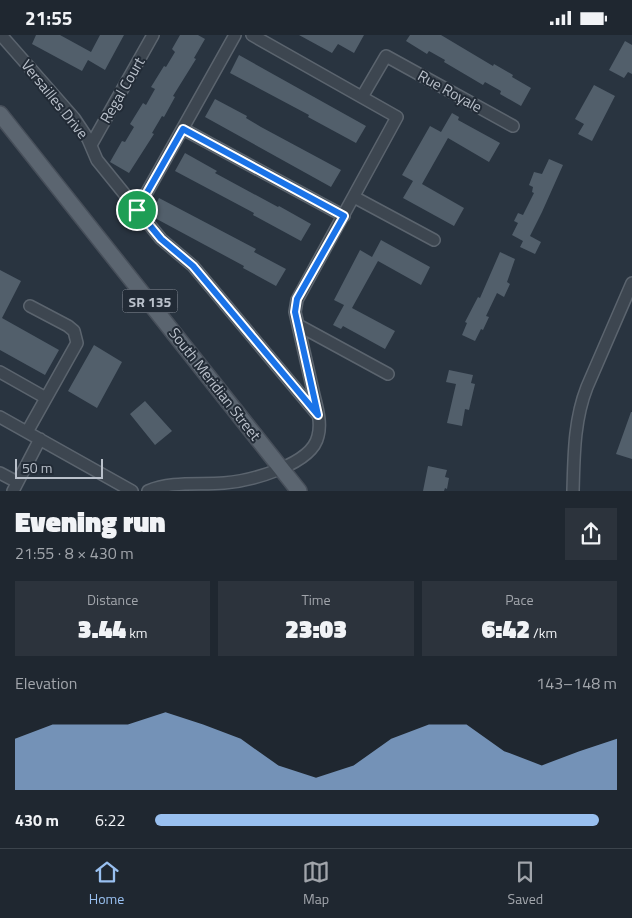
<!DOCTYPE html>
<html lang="en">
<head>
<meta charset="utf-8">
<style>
  :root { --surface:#1f2730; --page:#2c333c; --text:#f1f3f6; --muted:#a1a5ab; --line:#3c444c; --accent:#99c0f0 }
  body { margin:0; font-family:"Titillium Web",sans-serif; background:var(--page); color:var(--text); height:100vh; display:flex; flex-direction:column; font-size:19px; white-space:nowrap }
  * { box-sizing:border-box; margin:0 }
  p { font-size:16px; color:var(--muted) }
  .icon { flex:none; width:28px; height:28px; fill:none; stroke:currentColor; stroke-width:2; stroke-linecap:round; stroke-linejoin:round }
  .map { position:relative; height:456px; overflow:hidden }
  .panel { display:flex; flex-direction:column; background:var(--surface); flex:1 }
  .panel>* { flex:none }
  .scale { position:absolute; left:15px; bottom:12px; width:88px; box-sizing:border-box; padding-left:5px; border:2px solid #bac1cb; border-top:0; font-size:14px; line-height:18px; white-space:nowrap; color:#bac1cb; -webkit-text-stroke:4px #222b36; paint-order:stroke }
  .pin { position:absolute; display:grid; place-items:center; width:42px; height:42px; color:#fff; margin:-21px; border:2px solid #fff; border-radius:50%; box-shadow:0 1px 5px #0007 }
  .round { display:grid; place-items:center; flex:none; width:52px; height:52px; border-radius:0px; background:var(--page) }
  .head { display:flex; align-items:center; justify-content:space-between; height:85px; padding:0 15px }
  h1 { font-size:28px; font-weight:800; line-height:38px }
  .figures { display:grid; grid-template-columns:repeat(3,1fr); gap:8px; height:85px; padding:5px 15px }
  .figures div { display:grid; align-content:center; border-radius:0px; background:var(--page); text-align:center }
  .figures b { font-size:25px; font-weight:800 }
  .figures small { font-size:14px; font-weight:400 }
  .figures p { font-size:14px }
  .chart { height:140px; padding:10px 15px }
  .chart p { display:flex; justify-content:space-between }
  .chart svg { width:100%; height:90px; margin-top:5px; fill:var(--accent); opacity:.7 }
  ul { padding:0 15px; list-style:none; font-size:16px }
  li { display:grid; grid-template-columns:80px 60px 1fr; align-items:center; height:38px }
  li i { height:12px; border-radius:6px; background:var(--accent) }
  .status { display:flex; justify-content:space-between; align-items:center; height:35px; padding:0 25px; background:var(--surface); direction:ltr }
  .status svg { height:14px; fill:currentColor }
  .menu { display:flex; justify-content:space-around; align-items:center; height:70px; border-top:1px solid var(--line); background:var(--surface); font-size:14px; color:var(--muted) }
  .menu a { display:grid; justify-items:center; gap:2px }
  .menu .current { color:var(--accent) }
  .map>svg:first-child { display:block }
  .building { fill:#525f6b }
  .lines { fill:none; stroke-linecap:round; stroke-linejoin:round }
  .minor-casing { stroke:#5b646e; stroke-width:14 }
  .major-casing { stroke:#474f5a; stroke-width:18 }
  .minor { stroke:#3d4650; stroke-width:11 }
  .major { stroke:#5b6570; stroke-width:15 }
  .route-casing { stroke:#fff; stroke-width:10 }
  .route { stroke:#1a73e8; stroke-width:6 }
  .labels { text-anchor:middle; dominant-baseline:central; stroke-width:4; stroke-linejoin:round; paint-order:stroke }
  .shield { fill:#222b36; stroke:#8c949e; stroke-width:1 }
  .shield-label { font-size:14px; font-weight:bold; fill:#bac1cb }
  .street-label { font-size:15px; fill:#bac1cb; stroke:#222b36 }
</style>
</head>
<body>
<div class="status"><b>21:55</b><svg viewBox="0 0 49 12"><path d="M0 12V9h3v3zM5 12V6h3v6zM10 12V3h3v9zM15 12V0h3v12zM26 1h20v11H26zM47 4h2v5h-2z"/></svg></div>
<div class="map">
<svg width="632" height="456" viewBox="0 0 632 456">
  <rect width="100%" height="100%" fill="#293440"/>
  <path class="building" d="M 36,0 L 60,0 L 91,17 L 100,0 L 124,0 L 105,35 L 88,25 L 82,36 L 32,9 Z
    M 180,0 L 198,0 L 205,4 L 194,23 L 196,24 L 173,61 L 175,62 L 164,82 L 162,81 L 152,98 L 154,99 L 129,138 L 110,127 L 122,106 L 125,107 L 134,92 L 130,89 L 143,68 L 146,70 L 155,54 L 151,52 L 164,31 L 166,32 L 175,17 L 172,14 Z
    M 299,0 L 364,0 L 354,18 L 338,9 L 332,18 Z
    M 410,0 L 441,0 L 493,31 L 494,29 L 513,40 L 512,42 L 531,53 L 521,71 L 500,59 L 501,56 L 485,47 L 483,50 L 444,27 L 445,25 L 429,16 L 427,19 L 406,6 Z
    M 625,6 L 632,10 L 632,39 L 628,37 L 624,43 L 609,35 Z
    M 239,20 L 366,91 L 356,108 L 308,82 L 309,80 L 230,38 Z
    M 594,50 L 615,61 L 592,106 L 578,99 L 584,89 L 575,84 Z
    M 215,64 L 247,81 L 246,83 L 261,92 L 341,135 L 331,152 L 205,82 Z
    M 452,78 L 459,82 L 458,85 L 500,108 L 489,127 L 448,103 L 422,149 L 464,173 L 454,191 L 403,163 L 413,146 L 402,140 L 430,91 L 441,97 Z
    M 185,118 L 217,136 L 215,138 L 278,172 L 279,171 L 311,189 L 301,206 L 253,180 L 254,178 L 175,136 Z
    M 549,124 L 563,130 L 542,177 L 530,201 L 541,207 L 535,219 L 520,212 L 523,206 L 512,200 L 518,188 L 514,186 L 518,178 L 523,180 L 534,158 L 532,157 L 533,152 L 529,150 L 534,137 L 542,139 Z
    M 159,163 L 256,214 L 254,217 L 286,234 L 276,251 L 243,233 L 244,231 L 153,182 L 151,179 Z
    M 381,205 L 430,232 L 421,250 L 378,226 L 352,273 L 395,296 L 385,314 L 343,291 L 341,294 L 333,290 L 344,270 L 334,265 L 360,215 L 372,222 Z
    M 500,217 L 515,224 L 507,247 L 510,249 L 504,262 L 497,258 L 486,281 L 489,282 L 483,295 L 481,294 L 475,306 L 462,300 L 467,288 L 465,287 L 478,262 L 480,263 Z
    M 0,235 L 21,246 L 2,283 L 59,315 L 45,340 L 0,315 Z
    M 94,310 L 122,327 L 97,373 L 68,356 Z
    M 449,335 L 473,340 L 471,348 L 475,349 L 469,375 L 465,374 L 462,391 L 447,388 L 456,349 L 446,347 Z
    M 145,366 L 172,396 L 155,410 L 130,379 Z
    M 631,377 L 632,377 L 632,424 L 616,419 Z
    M 428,431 L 447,435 L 445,442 L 449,443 L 447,454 L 445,453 L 444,456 L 423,456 Z"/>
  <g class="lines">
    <g class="minor-casing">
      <path id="minor" d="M 1,0 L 74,83 L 88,104 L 97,125 L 161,204 L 193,231 L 317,379
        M 362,62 L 386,21 L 513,91
        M 183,94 L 344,181
        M 91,110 L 153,0
        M 354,162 L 434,205
        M 137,175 L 235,0
        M 298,290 L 388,339
        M 0,337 L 46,363
        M 0,382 L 132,456
        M 27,397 L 77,308 L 74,296 L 68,291 L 30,271
        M 0,438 L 17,447
        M 13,456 L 40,404
        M 148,456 C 171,446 199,450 224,448 C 250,446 312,430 318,401 C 322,386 316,370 313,356 C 307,330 301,304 295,277 L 297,265 L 397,82 L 252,0
        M 573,456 C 574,420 574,385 587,352 L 632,248"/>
    </g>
    <g class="major-casing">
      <path id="major" d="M 0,79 L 299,456"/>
    </g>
    <use href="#minor" class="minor"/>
    <use href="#major" class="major"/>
  </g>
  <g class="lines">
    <g class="route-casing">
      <path id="route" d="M 183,94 L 344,181 L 297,264 L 295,277 L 318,380 L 193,231 L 161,204 L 137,175 Z"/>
    </g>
    <use href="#route" class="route"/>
  </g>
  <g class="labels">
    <rect class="shield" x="122.5" y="254.5" width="55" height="23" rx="4"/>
    <g class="shield-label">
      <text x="150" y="266">SR 135</text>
    </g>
    <g class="street-label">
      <text transform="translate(122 55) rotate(-60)">Regal Court</text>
      <text transform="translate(450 56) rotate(29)">Rue Royale</text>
      <text transform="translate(55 64) rotate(51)">Versailles Drive</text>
      <text transform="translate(215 349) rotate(52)">South Meridian Street</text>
    </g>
  </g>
</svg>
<div class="scale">50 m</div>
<div class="pin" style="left:137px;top:175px;background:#1e9e55"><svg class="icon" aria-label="arrive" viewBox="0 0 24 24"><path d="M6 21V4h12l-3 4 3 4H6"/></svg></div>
</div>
<section class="panel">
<div class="head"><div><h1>Evening run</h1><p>21:55 · 8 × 430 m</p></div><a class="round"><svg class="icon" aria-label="share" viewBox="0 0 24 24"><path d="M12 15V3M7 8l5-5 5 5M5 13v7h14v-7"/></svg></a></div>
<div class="figures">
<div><p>Distance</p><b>3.44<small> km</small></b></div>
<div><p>Time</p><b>23:03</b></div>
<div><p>Pace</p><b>6:42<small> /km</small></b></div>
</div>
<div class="chart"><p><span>Elevation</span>143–148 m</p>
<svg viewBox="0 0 160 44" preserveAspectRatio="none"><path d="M0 44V19L10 12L20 12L30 12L40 6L50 12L60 19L70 32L80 38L90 32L100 19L110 12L120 12L130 25L140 32L150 25L160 19V44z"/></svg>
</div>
<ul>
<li><b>430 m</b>6:22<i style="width:96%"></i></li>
</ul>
</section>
<nav class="menu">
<a class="current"><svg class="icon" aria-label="home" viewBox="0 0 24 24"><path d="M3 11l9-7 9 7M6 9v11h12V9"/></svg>Home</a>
<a><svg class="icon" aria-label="map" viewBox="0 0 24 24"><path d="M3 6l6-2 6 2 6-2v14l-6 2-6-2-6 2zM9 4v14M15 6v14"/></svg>Map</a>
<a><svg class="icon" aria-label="saved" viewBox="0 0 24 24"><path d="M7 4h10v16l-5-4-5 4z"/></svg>Saved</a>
</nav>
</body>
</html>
